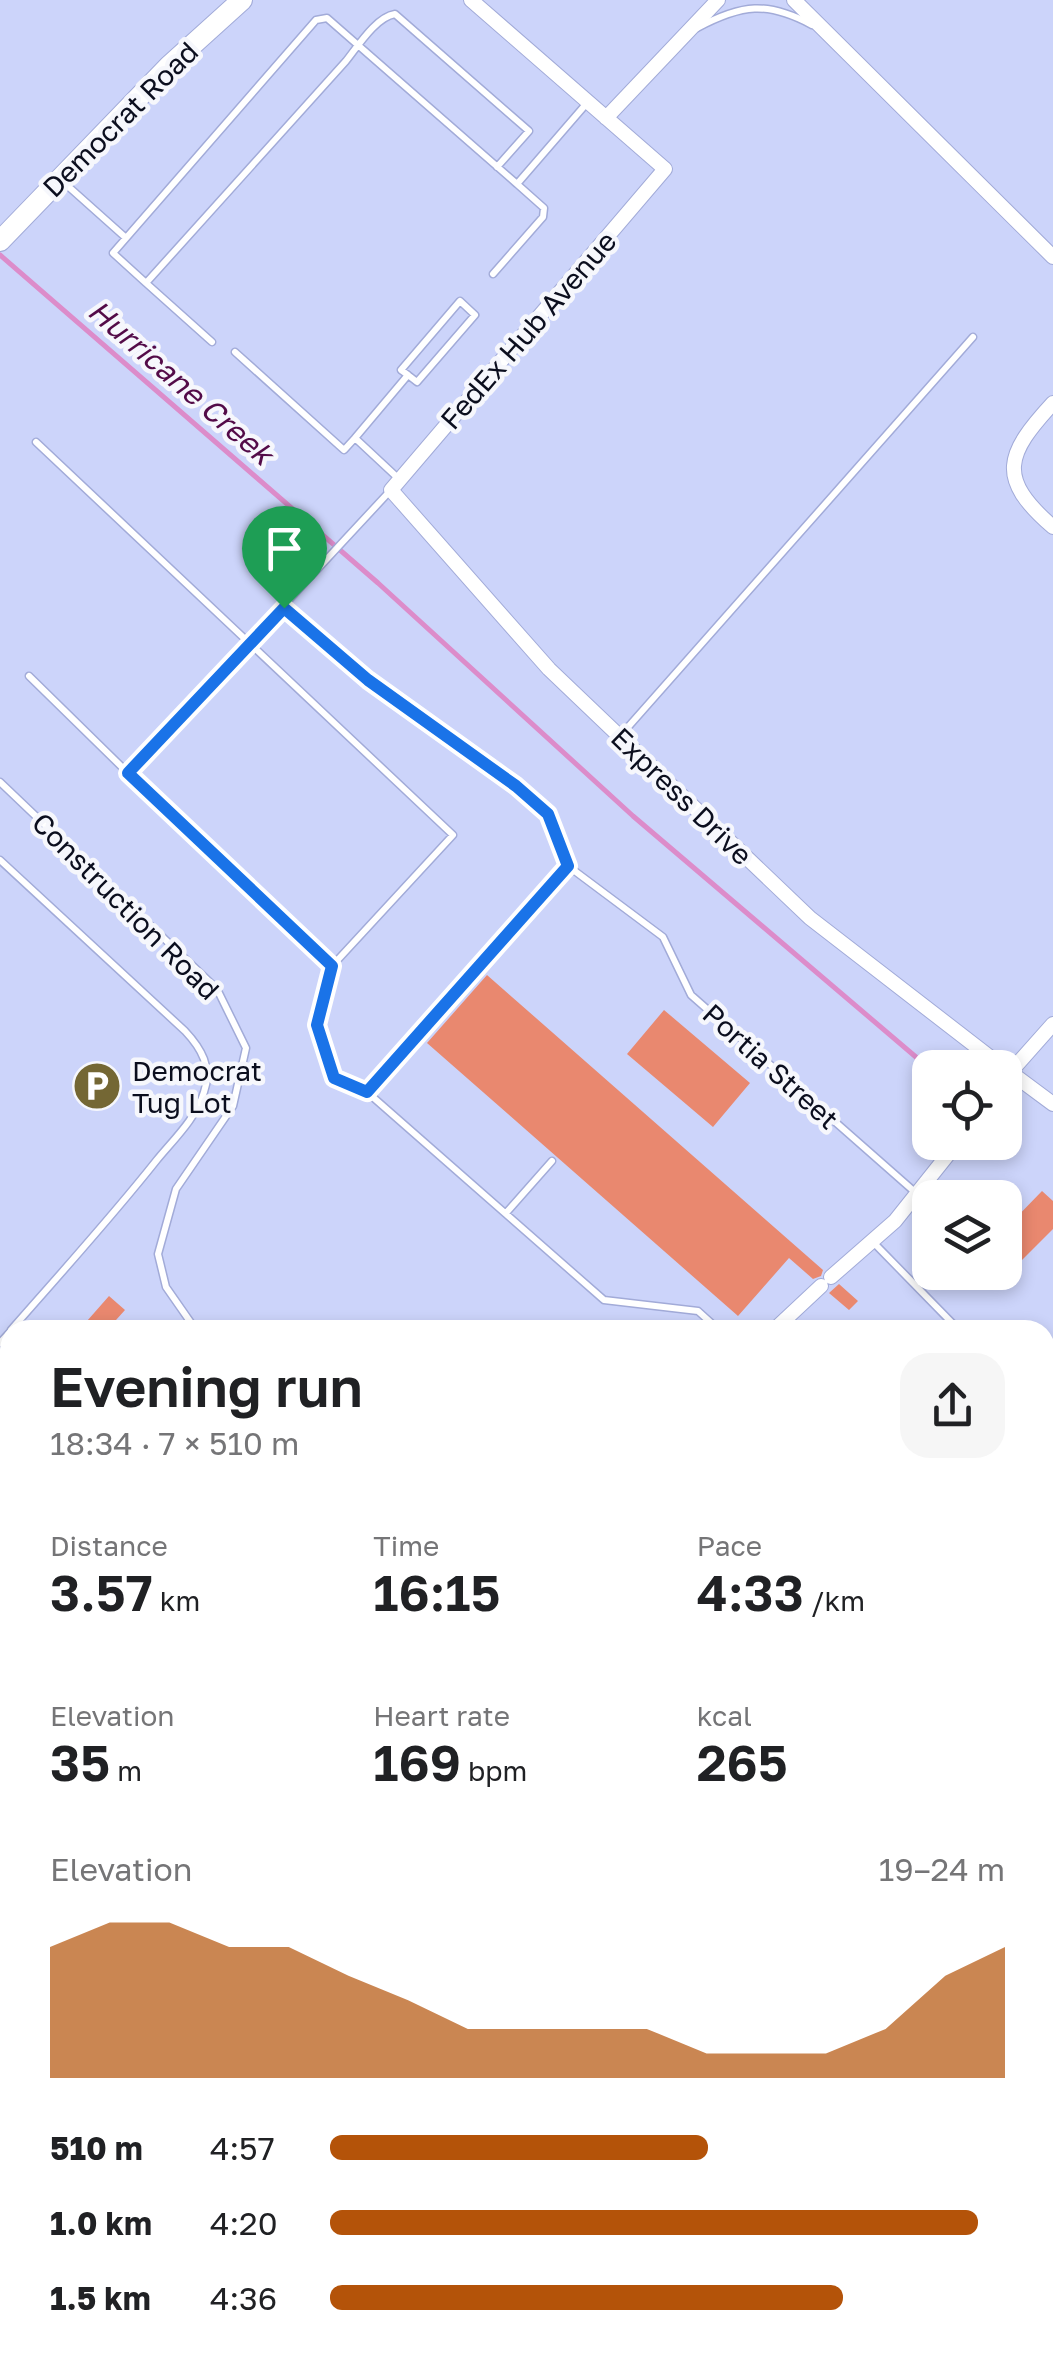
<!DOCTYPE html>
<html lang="en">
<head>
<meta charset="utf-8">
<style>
  :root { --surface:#fff; --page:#f6f6f6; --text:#202124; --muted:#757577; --accent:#b45309 }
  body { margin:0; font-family:"Golos Text",sans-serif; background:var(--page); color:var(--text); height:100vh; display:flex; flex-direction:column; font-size:38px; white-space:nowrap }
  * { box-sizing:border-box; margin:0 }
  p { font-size:32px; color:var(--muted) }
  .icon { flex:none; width:55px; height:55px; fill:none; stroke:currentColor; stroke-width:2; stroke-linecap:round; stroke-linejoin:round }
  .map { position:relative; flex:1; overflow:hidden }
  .sheet { position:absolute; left:0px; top:1320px; width:1055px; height:1038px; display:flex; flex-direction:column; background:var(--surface); border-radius:30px 30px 0 0; box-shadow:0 5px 15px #0003 }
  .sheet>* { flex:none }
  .fabs { position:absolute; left:912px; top:1050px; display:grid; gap:20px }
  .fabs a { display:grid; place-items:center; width:110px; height:110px; border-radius:20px; background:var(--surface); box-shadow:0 5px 15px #0003; font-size:50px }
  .pin { position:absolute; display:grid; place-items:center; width:85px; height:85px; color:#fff; margin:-102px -42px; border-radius:50% 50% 50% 0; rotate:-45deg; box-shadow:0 0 10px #0007 }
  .pin .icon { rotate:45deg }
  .round { display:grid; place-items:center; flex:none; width:105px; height:105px; border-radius:30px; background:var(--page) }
  .head { display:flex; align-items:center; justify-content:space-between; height:170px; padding:0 50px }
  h1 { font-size:55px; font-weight:600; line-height:75px }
  .metrics { display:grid; grid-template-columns:repeat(3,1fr); gap:15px; height:170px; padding:10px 50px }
  .metrics div { display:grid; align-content:center }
  .metrics b { font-size:50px; font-weight:600 }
  .metrics small { font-size:28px; font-weight:400 }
  .metrics p { font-size:28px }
  .chart { height:280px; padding:20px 50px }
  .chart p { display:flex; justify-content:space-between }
  .chart svg { width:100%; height:180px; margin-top:10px; fill:var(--accent); opacity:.7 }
  ul { padding:0 50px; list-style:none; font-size:32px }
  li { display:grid; grid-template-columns:160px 120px 1fr; align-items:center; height:75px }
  li i { height:25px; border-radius:12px; background:var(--accent) }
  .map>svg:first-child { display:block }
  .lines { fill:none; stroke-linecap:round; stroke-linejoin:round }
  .stream { stroke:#dc8cca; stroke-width:5 }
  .taxiway { stroke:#8d93b2; stroke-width:48 }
  .building { fill:#e9886f }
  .lane-casing { stroke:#a2abd8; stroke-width:9 }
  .street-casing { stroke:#a2abd8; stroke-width:16 }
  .secondary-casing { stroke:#a2abd8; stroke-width:22 }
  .lane { stroke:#fff; stroke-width:6 }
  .street { stroke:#fff; stroke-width:14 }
  .secondary { stroke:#fff; stroke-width:20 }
  .route-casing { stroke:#fff; stroke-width:20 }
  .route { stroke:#1a73e8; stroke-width:12 }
  .labels { text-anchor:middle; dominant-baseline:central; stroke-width:9; stroke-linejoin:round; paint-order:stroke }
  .street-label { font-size:28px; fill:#0b0e1e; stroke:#f6f7fc }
  .poi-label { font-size:28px; fill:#0b0e1e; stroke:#f6f7fc; text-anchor:start }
  .water-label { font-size:30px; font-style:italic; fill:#530b48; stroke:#f6f7fc }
</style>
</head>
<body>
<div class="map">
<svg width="1053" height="2357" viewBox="0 0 1053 2357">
  <rect width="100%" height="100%" fill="#ccd4fa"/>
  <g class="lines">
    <path class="stream" d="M 0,255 L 378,583 L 633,816 L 930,1069"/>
    <path class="taxiway" d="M 1045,2259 L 1053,2251
      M 948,2357 L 958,2348"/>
  </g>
  <path class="building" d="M 487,975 L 823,1270 L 821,1276 L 813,1279 L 789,1258 L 738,1316 L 427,1043 Z
    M 664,1010 L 750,1083 L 713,1127 L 627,1054 Z
    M 1042,1191 L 1053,1201 L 1053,1229 L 1005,1277 L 1005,1229 Z
    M 839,1284 L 858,1301 L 849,1310 L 829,1293 Z
    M 109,1296 L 125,1310 L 107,1330 L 97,1330 L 87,1321 Z"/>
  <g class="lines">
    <g class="lane-casing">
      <path id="lane" d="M 697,28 C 742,4 767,1 812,25
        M 497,167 L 529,131 L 395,14 C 376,17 358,46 346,61 C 280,135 213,209 146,283 L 113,253 L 316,20 L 327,18 L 517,184
        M 61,180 L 126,238
        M 493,274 L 543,217 L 544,208 L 517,184 L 587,103
        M 146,283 L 212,342
        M 235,352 L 344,450 L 355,438 L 399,479
        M 355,438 L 408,375 L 417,382 L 475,315 L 460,301 L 401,370 L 408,375
        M 36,442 L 453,835 L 332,966 L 317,1025 L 334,1078 L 367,1092
        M 283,608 L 368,680 L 515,786 L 548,814 L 568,866
        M 29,676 L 128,773 L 390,491
        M 621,735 L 973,337
        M 128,773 L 332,966
        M 0,782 L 217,989 L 246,1048 L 233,1106 L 176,1189 L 158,1254 L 166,1287 L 196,1330
        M 0,860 L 185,1031 C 201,1048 213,1068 204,1092 C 196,1119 173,1140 156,1161 C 110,1219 60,1274 11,1330
        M 506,1213 L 552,1161
        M 872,1241 L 959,1330
        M 719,1330 L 698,1311 L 604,1300 L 367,1092 L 568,866 L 663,937 L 691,995 L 916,1193
        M 0,1343 L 10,1332
        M 1045,1373 L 1053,1365
        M 0,1561 L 10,1571
        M 0,1696 L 10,1705
        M 1045,1733 L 1050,1738
        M 0,1842 L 10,1831
        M 1045,2163 L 1053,2155
        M 921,2348 L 923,2357
        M 0,2356 L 1,2357
        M 187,2357 L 195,2348
        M 652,2357 L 662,2348
        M 874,2357 L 884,2348
        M 1052,2357 L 1053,2355"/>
    </g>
    <g class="street-casing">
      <path id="street" d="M 471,0 L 665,169 L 391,490 L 549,669 L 810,918 L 1004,1068
        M 794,0 L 1053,257
        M 606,118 L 718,0
        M 1053,403 C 1006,454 996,478 1053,527
        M 1006,1069 L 1053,1104
        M 1005,1078 L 1053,1024
        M 831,1277 L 895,1221 L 958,1142
        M 774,1330 L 821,1286
        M 0,2089 L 10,2078"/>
    </g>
    <g class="secondary-casing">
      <path id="secondary" d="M 0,241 L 169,66 L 242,0"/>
    </g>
    <use href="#lane" class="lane"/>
    <use href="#street" class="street"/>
    <use href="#secondary" class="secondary"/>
  </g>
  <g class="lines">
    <g class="route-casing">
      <path id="route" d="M 284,608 L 368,680 L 516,786 L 548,814 L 568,866 L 367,1092 L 334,1078 L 317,1025 L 332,966 L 128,773 Z"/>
    </g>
    <use href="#route" class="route"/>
  </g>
  <defs>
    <g id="parking-disc" transform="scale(2.5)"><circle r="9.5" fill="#746734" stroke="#f6f7fc"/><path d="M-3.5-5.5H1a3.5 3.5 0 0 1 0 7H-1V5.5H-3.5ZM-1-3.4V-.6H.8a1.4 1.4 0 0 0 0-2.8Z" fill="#fff"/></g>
  </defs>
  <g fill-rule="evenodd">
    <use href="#parking-disc" x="97" y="1086"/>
  </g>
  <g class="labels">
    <g class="street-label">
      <text transform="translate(120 119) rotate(-45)">Democrat Road</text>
      <text transform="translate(528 330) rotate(-49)">FedEx Hub Avenue</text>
      <text transform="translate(682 796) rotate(44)">Express Drive</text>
      <text transform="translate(126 906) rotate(45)">Construction Road</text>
      <text transform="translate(771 1066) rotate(42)">Portia Street</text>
    </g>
    <g class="poi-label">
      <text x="132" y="1070">Democrat<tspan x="132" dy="32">Tug Lot</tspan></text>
    </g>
    <g class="water-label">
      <text transform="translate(181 382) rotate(41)">Hurricane Creek</text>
    </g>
  </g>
</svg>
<div class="fabs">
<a><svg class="icon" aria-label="locate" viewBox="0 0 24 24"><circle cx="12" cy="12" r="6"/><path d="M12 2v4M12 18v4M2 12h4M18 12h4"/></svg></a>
<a><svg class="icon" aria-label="layers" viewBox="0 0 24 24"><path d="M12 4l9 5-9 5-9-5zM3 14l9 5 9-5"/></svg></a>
</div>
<div class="pin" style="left:284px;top:608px;background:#1e9e55"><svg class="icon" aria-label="arrive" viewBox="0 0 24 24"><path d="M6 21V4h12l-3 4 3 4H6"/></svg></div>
<section class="sheet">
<div class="head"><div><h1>Evening run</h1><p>18:34 · 7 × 510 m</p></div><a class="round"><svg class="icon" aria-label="share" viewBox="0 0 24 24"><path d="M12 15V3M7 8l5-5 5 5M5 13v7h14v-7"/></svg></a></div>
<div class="metrics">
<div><p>Distance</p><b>3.57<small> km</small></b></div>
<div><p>Time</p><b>16:15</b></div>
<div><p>Pace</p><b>4:33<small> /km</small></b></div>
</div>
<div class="metrics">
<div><p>Elevation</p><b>35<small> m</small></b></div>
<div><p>Heart rate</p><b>169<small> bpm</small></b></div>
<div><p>kcal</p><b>265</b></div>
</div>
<div class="chart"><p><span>Elevation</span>19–24 m</p>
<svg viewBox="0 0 160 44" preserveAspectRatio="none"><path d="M0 44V12L10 6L20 6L30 12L40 12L50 19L60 25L70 32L80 32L90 32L100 32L110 38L120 38L130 38L140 32L150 19L160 12V44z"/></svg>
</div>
<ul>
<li><b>510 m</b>4:57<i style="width:56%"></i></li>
<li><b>1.0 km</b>4:20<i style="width:96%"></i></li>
<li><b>1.5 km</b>4:36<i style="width:76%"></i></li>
</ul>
</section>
</div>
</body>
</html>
